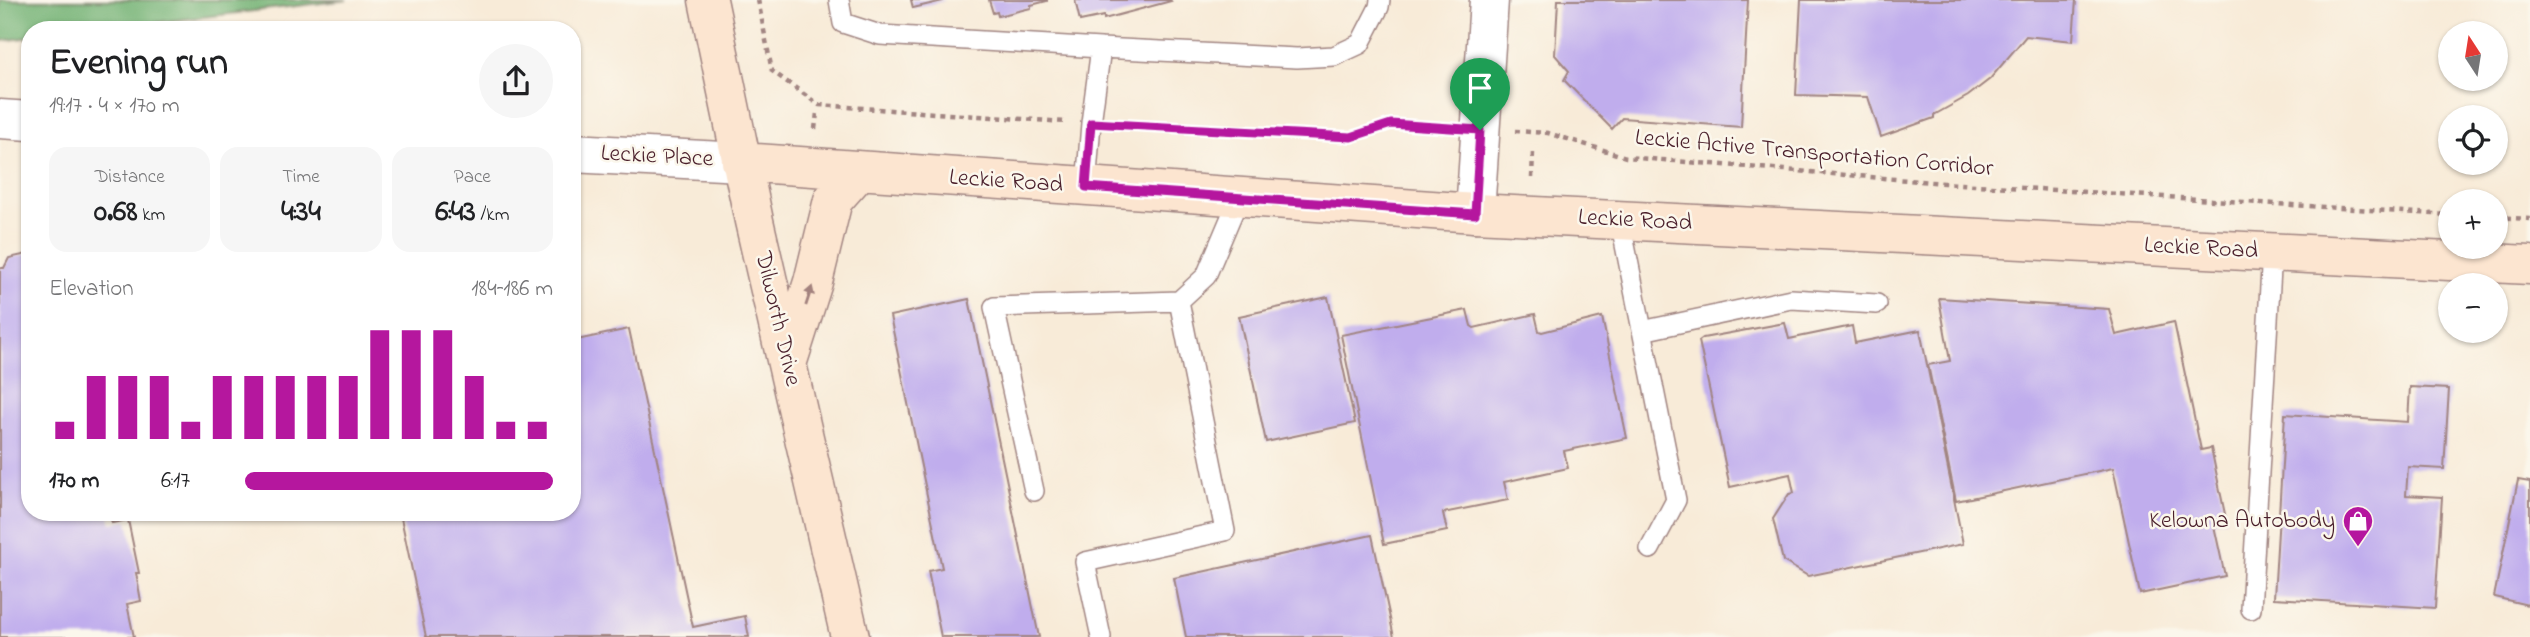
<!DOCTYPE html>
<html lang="en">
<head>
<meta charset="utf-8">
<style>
  :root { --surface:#fff; --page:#f6f6f6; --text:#202124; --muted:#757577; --accent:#b5179e }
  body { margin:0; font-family:"Indie Flower",sans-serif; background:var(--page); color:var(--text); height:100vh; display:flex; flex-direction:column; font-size:26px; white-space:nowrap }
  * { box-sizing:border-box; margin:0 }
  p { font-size:23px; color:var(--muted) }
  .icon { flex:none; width:38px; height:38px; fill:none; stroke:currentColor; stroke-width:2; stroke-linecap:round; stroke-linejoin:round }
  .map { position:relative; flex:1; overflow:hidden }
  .drawer { position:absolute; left:21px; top:21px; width:560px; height:500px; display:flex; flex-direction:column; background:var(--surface); border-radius:28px; box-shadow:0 2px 5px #0004 }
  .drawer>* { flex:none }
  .needle { width:46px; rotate:348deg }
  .buttons { position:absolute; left:2438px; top:21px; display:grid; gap:14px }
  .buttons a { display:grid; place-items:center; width:70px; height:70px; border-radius:50%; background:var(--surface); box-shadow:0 2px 5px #0004; font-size:35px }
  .pin { position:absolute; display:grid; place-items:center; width:60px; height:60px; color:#fff; margin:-72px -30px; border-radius:50% 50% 50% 0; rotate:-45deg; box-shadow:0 0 7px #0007 }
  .pin .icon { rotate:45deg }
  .round { display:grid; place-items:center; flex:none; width:74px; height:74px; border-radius:37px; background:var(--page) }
  .head { display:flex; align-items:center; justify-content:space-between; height:119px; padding:0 28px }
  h1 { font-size:38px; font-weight:800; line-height:52px }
  .metrics { display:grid; grid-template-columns:repeat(3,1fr); gap:10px; height:119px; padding:7px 28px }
  .metrics div { display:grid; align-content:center; border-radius:18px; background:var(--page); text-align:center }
  .metrics b { font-size:30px; font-weight:800 }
  .metrics small { font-size:19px; font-weight:400 }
  .metrics p { font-size:19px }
  .chart { height:196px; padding:14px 28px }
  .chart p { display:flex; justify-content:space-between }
  .chart svg { width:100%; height:126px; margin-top:7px; stroke:var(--accent); stroke-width:6 }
  ul { padding:0 28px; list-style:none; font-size:23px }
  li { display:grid; grid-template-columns:112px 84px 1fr; align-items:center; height:52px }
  li i { height:18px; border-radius:9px; background:var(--accent) }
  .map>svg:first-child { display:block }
  .forest { fill:#73b274; stroke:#5e6850; stroke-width:2 }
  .building { fill:#c0aded }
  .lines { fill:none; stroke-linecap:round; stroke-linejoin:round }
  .service-casing { stroke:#a18582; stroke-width:22 }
  .minor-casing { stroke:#a18582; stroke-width:41 }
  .secondary-casing { stroke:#a18582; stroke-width:41 }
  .path { stroke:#a18582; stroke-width:4.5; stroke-dasharray:5 5; stroke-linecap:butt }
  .service { stroke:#fff; stroke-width:19 }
  .minor { stroke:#fff; stroke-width:38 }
  .secondary { stroke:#fce5d0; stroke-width:38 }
  .oneway { fill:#a3827e }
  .route-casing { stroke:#fff; stroke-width:14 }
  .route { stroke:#b5179e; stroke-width:9 }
  .labels { text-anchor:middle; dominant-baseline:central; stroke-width:5; stroke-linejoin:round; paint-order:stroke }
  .street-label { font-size:24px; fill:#4a1f2b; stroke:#fbf7ec }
  .poi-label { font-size:24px; fill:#4a1f2b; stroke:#fbf7ec; text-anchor:end }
</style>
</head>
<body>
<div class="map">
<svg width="2530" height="637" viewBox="0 0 2530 637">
  <rect width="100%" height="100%" fill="#fbf7ec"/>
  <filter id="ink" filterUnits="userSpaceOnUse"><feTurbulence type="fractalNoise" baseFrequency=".0143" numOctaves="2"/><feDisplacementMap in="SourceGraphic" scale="14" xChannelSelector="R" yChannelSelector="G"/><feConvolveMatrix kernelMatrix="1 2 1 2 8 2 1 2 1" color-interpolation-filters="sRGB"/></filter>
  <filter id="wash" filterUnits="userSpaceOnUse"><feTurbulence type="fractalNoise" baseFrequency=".00686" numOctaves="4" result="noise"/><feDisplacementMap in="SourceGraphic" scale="28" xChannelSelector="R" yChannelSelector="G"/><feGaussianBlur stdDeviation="1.57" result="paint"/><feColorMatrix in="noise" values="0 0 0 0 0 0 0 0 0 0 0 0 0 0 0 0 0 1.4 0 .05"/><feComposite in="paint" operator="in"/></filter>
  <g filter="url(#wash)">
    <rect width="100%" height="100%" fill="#f8ebd8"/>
    <path class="forest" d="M 0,0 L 347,0 L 93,30 L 30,30 L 30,37 L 0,41 Z"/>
    <g id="blocks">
      <path class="building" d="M 911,0 L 943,0 L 943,1 L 913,8 Z
        M 989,0 L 1047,0 L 1047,1 L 1031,5 L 1031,8 L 998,16 L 997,12 L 993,13 Z
        M 1075,0 L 1170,0 L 1171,1 L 1104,19 L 1104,16 L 1080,21 Z
        M 1558,0 L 1748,0 L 1741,127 L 1622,118 L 1612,129 L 1564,80 L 1569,71 L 1555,55 Z
        M 1801,0 L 2076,0 L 2073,41 L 2026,36 L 1990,79 L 1968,96 L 1934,115 L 1934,118 L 1881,137 L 1868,97 L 1796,95 Z
        M 27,254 L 30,256 L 30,513 L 109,513 L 112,523 L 128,520 L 139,573 L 136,573 L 141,601 L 127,604 L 134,637 L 0,637 L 0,268 L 4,268 L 9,258 Z
        M 1328,297 L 1355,423 L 1266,442 L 1239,316 Z
        M 1939,298 L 2109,309 L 2116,335 L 2174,322 L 2201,450 L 2211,448 L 2226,519 L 2213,521 L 2225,576 L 2140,594 L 2113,468 L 1956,501 L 1928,365 L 1950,361 Z
        M 969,299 L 1039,637 L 941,637 L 928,571 L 942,568 L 890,316 Z
        M 1467,310 L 1471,326 L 1474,328 L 1535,314 L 1539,331 L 1542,332 L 1602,317 L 1627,438 L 1564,451 L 1568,468 L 1504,482 L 1508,500 L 1443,513 L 1447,531 L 1384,544 L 1341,335 Z
        M 1785,323 L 1789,339 L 1852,326 L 1855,343 L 1920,330 L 1963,544 L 1808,576 L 1783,561 L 1773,519 L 1789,494 L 1794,493 L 1790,474 L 1730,487 L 1699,341 L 1703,338 Z
        M 629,329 L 693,627 L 745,616 L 749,637 L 426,637 L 400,513 L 572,513 L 572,341 Z
        M 2410,387 L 2449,389 L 2444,469 L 2408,467 L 2406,495 L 2442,497 L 2435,608 L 2274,598 L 2285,414 L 2408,422 Z
        M 2518,480 L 2530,482 L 2530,597 L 2528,605 L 2494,597 Z
        M 1372,535 L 1394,637 L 1186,637 L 1174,578 Z"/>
    </g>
  </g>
  <g filter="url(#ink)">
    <use href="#blocks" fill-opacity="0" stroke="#a18582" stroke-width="2"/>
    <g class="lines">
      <g class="service-casing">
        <path id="service" d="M 839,0 L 843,23 L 880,35 L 1101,48 L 1091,123 L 1086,187
          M 1101,48 L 1297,58 L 1334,56 L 1360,44 L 1379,7 L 1380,0
          M 1620,220 L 1676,500 L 1650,549
          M 1642,331 L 1791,299 L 1877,304
          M 1034,491 L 994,307 L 1179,301
          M 2251,609 L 2272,252
          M 1101,637 L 1085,562 L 1225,531 L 1179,301 L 1206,276 L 1239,198"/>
      </g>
      <g class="minor-casing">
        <path id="minor" d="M 0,119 L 30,121
          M 572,153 L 741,162
          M 1475,213 L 1489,0"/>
      </g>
      <g class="secondary-casing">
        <path id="secondary" d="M 708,0 L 754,221 L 850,637
          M 741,162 L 1475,213 L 2530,265
          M 788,361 L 813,282 L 833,200 L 858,172"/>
      </g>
      <path class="path" d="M 758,0 L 772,71 L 819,105 L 1065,122
        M 1119,125 L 1351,137 L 1391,124 L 1444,127
        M 815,129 L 817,113
        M 1515,131 L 1548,133 L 1626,157 L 1944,183 L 2450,215
        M 1532,178 L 1533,152
        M 2496,217 L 2530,219"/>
      <use href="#service" class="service"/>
      <use href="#minor" class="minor"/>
      <use href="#secondary" class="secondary"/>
    </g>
    <defs><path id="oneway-solid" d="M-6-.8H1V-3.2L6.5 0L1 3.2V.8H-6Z" transform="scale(1.75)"/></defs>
    <use class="oneway" href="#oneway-solid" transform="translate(809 296) rotate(-72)"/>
  </g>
  <g class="lines" filter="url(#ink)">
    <g class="route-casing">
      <path id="route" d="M 1091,123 L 1351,137 L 1391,124 L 1480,130 L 1475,214 L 1086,187 Z"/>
    </g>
    <use href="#route" class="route"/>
  </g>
  <defs>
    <g id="shop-pin" transform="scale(1.575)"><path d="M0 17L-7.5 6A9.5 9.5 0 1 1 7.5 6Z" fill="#b5179e" stroke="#fbf7ec"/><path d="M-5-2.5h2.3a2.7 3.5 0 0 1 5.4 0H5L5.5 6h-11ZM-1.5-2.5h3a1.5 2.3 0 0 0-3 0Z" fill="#fff"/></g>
  </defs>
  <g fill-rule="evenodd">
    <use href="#shop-pin" x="2358" y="521"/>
  </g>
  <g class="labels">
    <g class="street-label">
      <text transform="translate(1814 154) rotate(5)">Leckie Active Transportation Corridor</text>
      <text transform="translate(657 157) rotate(3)">Leckie Place</text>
      <text transform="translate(1006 182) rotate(4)">Leckie Road</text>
      <text transform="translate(1635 221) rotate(3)">Leckie Road</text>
      <text transform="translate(2201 249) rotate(3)">Leckie Road</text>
      <text transform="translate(777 319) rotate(77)">Dilworth Drive</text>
    </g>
    <g class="poi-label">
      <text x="2335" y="521">Kelowna Autobody</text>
    </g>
  </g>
</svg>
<div class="buttons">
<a><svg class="needle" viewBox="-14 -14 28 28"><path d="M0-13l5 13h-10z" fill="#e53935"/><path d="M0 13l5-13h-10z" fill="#757577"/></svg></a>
<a><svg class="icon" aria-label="locate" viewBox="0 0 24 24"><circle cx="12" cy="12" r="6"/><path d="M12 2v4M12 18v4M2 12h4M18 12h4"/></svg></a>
<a>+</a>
<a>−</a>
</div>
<div class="pin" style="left:1480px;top:130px;background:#1e9e55"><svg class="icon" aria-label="arrive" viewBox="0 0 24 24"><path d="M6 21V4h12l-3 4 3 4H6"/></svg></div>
<section class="drawer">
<div class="head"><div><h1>Evening run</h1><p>19:17 · 4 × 170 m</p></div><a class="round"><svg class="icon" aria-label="share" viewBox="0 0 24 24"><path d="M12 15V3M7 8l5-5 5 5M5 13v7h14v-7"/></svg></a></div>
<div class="metrics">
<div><p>Distance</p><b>0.68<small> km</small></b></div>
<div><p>Time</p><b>4:34</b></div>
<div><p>Pace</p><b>6:43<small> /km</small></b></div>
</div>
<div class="chart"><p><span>Elevation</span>184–186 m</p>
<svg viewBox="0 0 160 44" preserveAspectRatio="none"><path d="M5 44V38M15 44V22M25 44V22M35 44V22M45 44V38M55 44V22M65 44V22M75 44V22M85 44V22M95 44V22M105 44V6M115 44V6M125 44V6M135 44V22M145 44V38M155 44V38"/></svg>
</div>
<ul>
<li><b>170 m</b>6:17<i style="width:100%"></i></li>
</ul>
</section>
</div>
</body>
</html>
